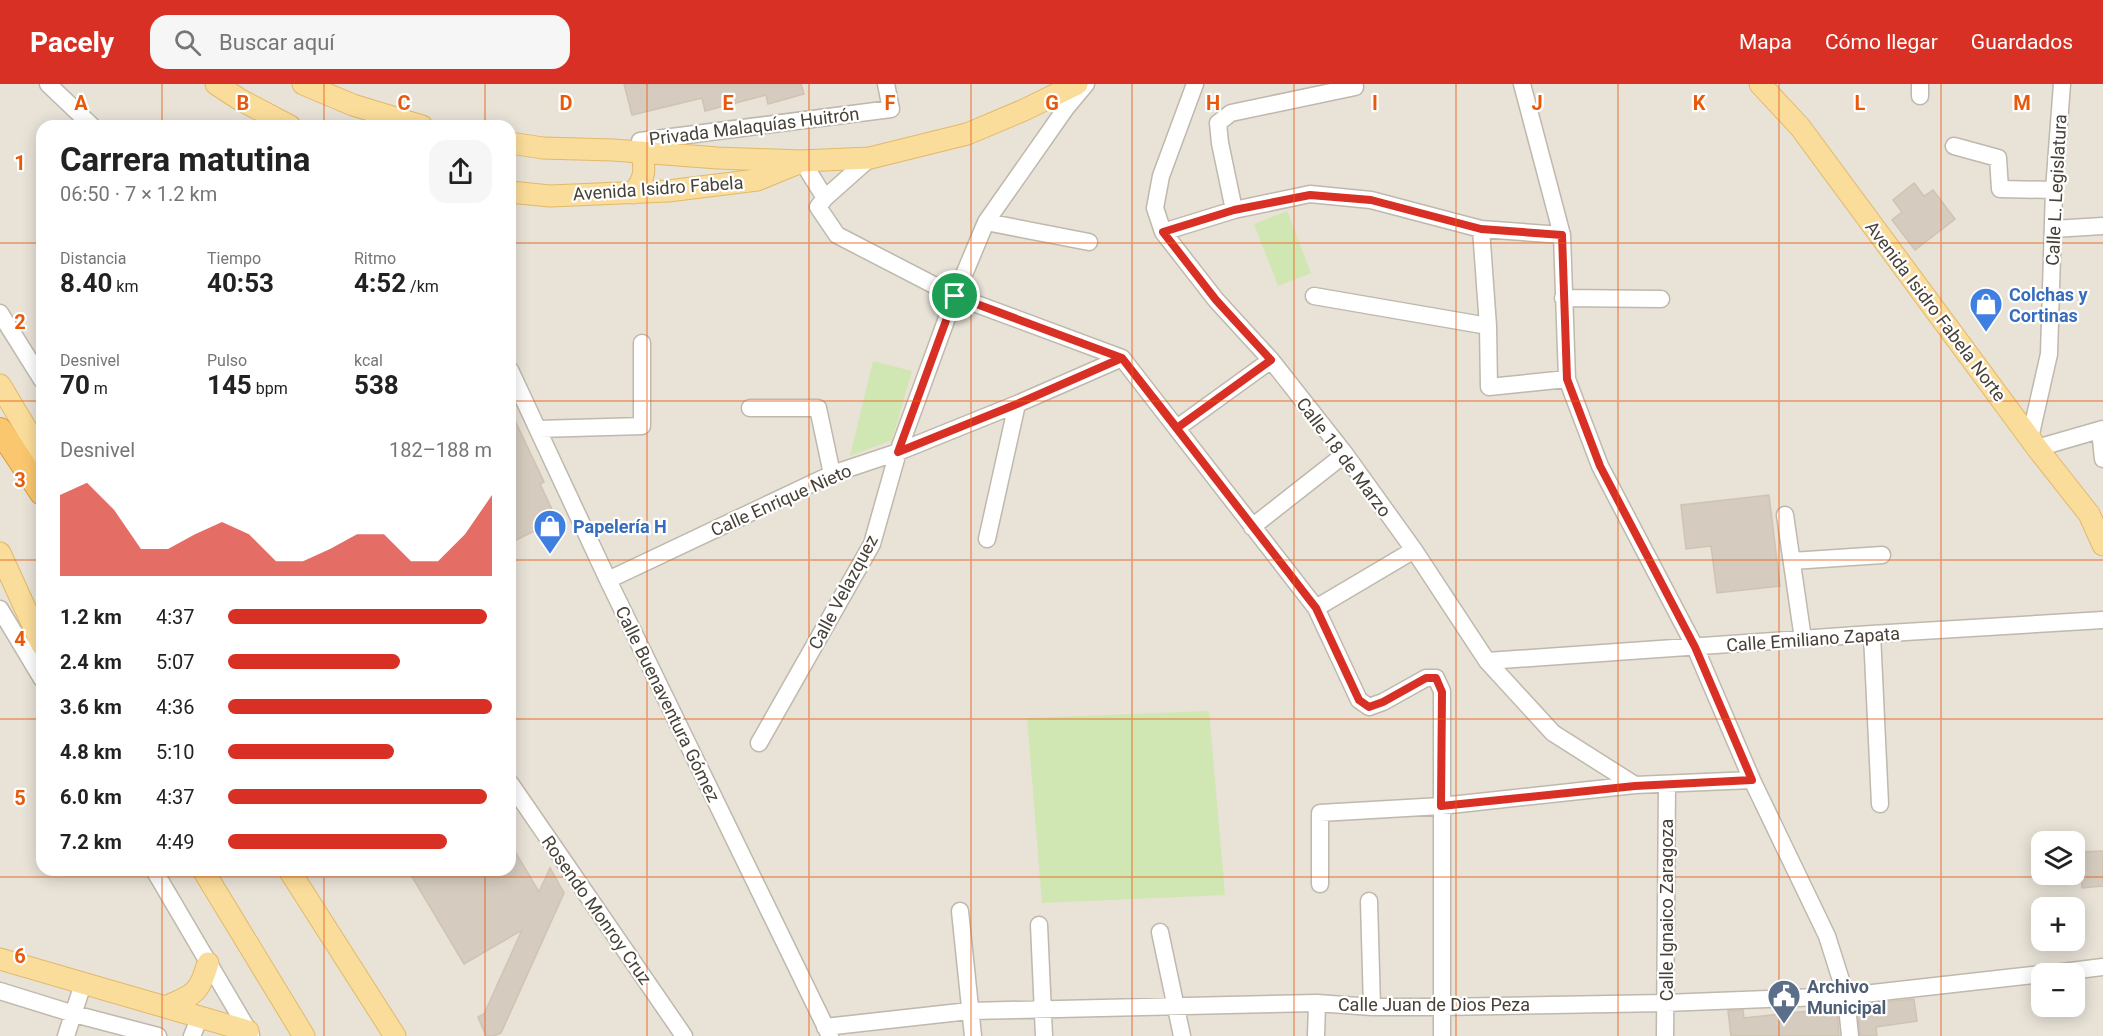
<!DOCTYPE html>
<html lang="es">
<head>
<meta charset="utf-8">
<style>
  :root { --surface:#fff; --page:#f6f6f6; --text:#222; --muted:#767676; --accent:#d93025 }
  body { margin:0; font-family:Roboto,sans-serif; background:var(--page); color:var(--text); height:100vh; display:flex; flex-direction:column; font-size:22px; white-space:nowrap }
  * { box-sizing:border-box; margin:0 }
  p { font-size:20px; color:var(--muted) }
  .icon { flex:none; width:33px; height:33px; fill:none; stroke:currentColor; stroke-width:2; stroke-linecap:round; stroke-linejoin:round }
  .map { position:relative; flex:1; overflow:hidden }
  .drawer { position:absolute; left:36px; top:36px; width:480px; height:756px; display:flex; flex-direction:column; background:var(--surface); border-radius:18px; box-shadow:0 3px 15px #0003 }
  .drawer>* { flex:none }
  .tools { position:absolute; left:2031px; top:747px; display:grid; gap:12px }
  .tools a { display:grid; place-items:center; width:54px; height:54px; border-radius:12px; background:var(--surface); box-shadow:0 3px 15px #0003; font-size:30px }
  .pin { position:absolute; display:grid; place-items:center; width:51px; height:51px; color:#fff; margin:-26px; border:3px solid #fff; border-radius:50%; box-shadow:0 2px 6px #0007 }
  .round { display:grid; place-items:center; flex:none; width:63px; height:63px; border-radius:18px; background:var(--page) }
  .head { display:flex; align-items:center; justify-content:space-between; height:102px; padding:0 24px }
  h1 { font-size:33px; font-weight:700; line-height:45px }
  .metrics { display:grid; grid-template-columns:repeat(3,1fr); gap:9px; height:102px; padding:6px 24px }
  .metrics div { display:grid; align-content:center }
  .metrics b { font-size:26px; font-weight:700 }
  .metrics small { font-size:16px; font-weight:400 }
  .metrics p { font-size:16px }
  .chart { height:168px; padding:12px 24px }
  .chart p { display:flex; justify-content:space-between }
  .chart svg { width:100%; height:108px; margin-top:6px; fill:var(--accent); opacity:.7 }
  ul { padding:0 24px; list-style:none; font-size:20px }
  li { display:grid; grid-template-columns:96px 72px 1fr; align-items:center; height:45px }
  li i { height:15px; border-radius:8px; background:var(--accent) }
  header { display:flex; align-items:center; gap:36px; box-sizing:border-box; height:84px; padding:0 30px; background:var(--accent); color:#fff }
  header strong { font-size:28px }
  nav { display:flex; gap:33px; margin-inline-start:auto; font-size:21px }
  .search { width:420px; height:54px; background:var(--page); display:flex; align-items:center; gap:15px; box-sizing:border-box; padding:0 21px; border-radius:18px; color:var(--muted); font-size:22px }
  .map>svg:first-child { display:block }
  .residential { fill:#e8e2d7; fill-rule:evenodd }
  .green { fill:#d1e7b3 }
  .building { fill:#d5ccbf; stroke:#d0c3b2; stroke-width:1.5 }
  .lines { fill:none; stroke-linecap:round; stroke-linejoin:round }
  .minor-casing { stroke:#bfb8ac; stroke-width:19 }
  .major-casing { stroke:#e1b96a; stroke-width:23 }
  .highway-casing { stroke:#d99b3d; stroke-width:26 }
  .minor { stroke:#fff; stroke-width:16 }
  .major { stroke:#fbdd9b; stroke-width:21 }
  .highway { stroke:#fac76e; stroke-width:24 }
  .route-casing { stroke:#fff; stroke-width:12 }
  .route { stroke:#d93025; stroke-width:8 }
  .grid { fill:none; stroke:#e8590c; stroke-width:1.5; stroke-opacity:0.55 }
  .labels { text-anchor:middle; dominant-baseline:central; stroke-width:4.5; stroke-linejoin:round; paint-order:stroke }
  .street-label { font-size:18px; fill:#474137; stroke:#fff }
  .shop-label { font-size:18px; font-weight:bold; fill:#366cbe; stroke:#fff; text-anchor:start }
  .service-label { font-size:18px; font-weight:bold; fill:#4e5e75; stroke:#fff; text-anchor:start }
  .grid-label { font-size:20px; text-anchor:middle; font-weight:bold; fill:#e8590c; stroke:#fff; stroke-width:4.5; stroke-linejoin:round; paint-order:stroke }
</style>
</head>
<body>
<header>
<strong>Pacely</strong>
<div class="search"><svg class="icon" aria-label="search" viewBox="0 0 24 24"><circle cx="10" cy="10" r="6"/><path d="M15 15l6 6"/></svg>Buscar aquí</div>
<nav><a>Mapa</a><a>Cómo llegar</a><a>Guardados</a></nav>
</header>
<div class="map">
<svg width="2103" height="952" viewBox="0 0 2103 952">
  <rect width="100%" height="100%" fill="#f4f0e9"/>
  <path class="residential" d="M 0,0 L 2103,0 L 2103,952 L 0,952 ZM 42,42 L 510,42 L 510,786 L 42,786 ZM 2042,758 L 2074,758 L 2074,790 L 2042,790 ZM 2042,824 L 2074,824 L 2074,856 L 2042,856 ZM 2042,890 L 2074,890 L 2074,922 L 2042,922 Z"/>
  <path class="green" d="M 1287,127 L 1311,189 L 1278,202 L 1254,140 Z
    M 873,277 L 912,287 L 892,356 L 850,372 Z
    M 1209,627 L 1225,811 L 1042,819 L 1027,634 Z"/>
  <path class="building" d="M 624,0 L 801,0 L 804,10 L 768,20 L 766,11 L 705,27 L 702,14 L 632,31 Z
    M 1914,99 L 1924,112 L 1933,106 L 1955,135 L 1915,166 L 1892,136 L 1902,128 L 1893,116 Z
    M 510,326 L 544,398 L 540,400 L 557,436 L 510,459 Z
    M 1769,411 L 1780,502 L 1717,509 L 1711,462 L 1686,465 L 1681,421 Z
    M 510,759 L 539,808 L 550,784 L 564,809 L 501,949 L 494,952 L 486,952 L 478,933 L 484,930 L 522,846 L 464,880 L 408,786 L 510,786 Z
    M 2103,767 L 2103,802 L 2082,804 L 2079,768 Z
    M 1914,915 L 1917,937 L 1876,943 L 1877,952 L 1860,952 L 1857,921 Z
    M 1837,924 L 1839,952 L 1731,952 L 1728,927 L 1743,926 L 1744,934 Z"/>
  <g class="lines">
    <g class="minor-casing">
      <path id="minor" d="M 48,0 L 92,42
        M 1195,0 L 1161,92 L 1155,124 L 1163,148 L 1216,216 L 1271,276 L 1345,370 L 1414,466 L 1487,577 L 1553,649 L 1635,701
        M 1522,0 L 1562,151 L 1567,295 L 1600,382 L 1695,563 L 1752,696 L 1827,852 L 1846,912 L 1850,952
        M 1920,12 L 1920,0
        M 1954,62 L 1998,74 L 2000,105 L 2054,106
        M 641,68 L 640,57 L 891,25 L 886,0
        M 870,74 L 825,114 L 818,123 L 837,151 L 955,212 L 1122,274
        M 802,77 L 825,114
        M 1234,126 L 1220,59 L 1218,39 L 1231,29 L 1355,3
        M 986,138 L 1089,158
        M 1481,145 L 1488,242 L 1489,303 L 1567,295
        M 2053,145 L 2103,142
        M 1163,148 L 1234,126 L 1310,110 L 1371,116 L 1481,145 L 1562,151
        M 1314,212 L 1488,242
        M 1563,214 L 1661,215
        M 0,229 L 42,296
        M 1122,274 L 1316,524 L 1359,616 L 1369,623 L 1383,618 L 1426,594 L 1436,594 L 1442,607 L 1442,952
        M 510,286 L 608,496 L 830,952
        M 750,324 L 818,324 L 832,390
        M 1177,344 L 1271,276
        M 538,345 L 642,342 L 642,259
        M 2100,346 L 2103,375
        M 2030,354 L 2049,270 L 2054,106 L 2062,0
        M 2037,364 L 2103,345
        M 1785,431 L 1803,555
        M 1252,443 L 1345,370
        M 987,455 L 1017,320
        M 1792,477 L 1882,471
        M 608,496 L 832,390 L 898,368 L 1017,320 L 1122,274
        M 1316,524 L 1414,466
        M 0,525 L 42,595
        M 1872,550 L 1880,720
        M 1487,577 L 1872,550 L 2103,536
        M 759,659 L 872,460 L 898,368 L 955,212 L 986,138 L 1066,24 L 1086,0
        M 510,699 L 684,952
        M 154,786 L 251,951
        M 1320,800 L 1320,729 L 1441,722 L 1635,701 L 1752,696
        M 1369,817 L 1372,923
        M 960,827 L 973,952
        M 1039,841 L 1044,952
        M 1160,848 L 1182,952
        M 2046,890 L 2103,883
        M 0,907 L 74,930 L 158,952
        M 825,943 L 969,927 L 1317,919 L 1372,923 L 1440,923 L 1665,919 L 1846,912 L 2042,890
        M 66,952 L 83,900
        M 192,952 L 200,933
        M 1316,952 L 1317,919
        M 1665,952 L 1667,700"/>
    </g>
    <g class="major-casing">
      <path id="major" d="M 216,0 L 239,15 L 290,42
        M 303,0 L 353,21 L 422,42
        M 1760,0 L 1800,43 L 2037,364 L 2089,430 L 2103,461
        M 510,59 L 543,64 L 613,66 L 718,74 L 802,77 L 870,74 L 967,50 L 1024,26 L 1077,0
        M 510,108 L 550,112 L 668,107 L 757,96 L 796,80
        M 633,109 C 645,95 646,86 641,68
        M 0,301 L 42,371
        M 0,469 L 42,561
        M 203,786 L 304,952
        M 289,786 L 395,952
        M 0,875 L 248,947
        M 165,923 C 194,911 199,910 208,879"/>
    </g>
    <g class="highway-casing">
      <path id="highway" d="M 0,346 L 42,409"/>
    </g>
    <use href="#minor" class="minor"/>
    <use href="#major" class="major"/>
    <use href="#highway" class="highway"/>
  </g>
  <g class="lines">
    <g class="route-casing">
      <path id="route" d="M 955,212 L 1122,274 L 1316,524 L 1359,616 L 1369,623 L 1383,618 L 1426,594 L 1436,594 L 1442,608 L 1441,722 L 1635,702 L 1752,696 L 1695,563 L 1600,382 L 1567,295 L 1562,151 L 1481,145 L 1371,116 L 1310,111 L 1234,126 L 1163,148 L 1216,216 L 1271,276 L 1177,344 L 1122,274 L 1017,320 L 898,368 L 955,212"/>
    </g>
    <use href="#route" class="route"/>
  </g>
  <path class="grid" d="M 162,0 L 162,42M 324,0 L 324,42M 485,0 L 485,42M 647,0 L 647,952M 809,0 L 809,952M 971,0 L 971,952M 1132,0 L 1132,952M 1294,0 L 1294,952M 1456,0 L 1456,952M 1618,0 L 1618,952M 1779,0 L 1779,952M 1941,0 L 1941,952M 0,159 L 42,159M 510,159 L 2103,159M 0,317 L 42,317M 510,317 L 2103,317M 0,476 L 42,476M 510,476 L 2103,476M 0,635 L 42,635M 510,635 L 2103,635M 162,786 L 162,952M 324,786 L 324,952M 485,786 L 485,952M 0,793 L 2103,793"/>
  <defs>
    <g id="shop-pin" transform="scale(1.725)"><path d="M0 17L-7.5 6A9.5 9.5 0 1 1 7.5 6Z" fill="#3f7fe0" stroke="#fff"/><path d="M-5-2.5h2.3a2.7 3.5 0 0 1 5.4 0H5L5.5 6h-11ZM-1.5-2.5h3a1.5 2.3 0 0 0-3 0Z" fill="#fff"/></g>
    <g id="civic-pin" transform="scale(1.725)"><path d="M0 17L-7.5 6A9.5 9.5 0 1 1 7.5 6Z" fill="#5c6f8a" stroke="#fff"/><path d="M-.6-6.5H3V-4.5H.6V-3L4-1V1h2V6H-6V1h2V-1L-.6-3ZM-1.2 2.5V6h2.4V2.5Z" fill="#fff"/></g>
  </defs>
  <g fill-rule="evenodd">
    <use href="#shop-pin" x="1986" y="220"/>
    <use href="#shop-pin" x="550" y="442"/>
    <use href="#civic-pin" x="1784" y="912"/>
  </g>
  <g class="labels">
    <g class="street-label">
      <text transform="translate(754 42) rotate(-7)">Privada Malaquías Huitrón</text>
      <text transform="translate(658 104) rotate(-4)">Avenida Isidro Fabela</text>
      <text transform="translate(2056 106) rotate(-87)">Calle L. Legislatura</text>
      <text transform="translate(1936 227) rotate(53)">Avenida Isidro Fabela Norte</text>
      <text transform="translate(1344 373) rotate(53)">Calle 18 de Marzo</text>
      <text transform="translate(781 416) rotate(-24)">Calle Enrique Nieto</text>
      <text transform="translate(843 508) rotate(-62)">Calle Velazquez</text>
      <text transform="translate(1813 555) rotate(-4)">Calle Emiliano Zapata</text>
      <text transform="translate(668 620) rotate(64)">Calle Buenaventura Gómez</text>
      <text transform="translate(597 826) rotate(55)">Rosendo Monroy Cruz</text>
      <text transform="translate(1666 826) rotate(-90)">Calle Ignaico Zaragoza</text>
      <text x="1434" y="920">Calle Juan de Dios Peza</text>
    </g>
    <g class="shop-label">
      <text x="2009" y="210">Colchas y<tspan x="2009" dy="21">Cortinas</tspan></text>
      <text x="573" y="442">Papelería H</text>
    </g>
    <g class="service-label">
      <text x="1807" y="902">Archivo<tspan x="1807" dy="21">Municipal</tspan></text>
    </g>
  </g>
  <g class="grid-label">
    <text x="81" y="26">A</text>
    <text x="243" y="26">B</text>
    <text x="404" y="26">C</text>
    <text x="566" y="26">D</text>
    <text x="728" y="26">E</text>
    <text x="890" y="26">F</text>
    <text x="1052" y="26">G</text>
    <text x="1213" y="26">H</text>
    <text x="1375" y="26">I</text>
    <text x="1537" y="26">J</text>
    <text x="1699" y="26">K</text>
    <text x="1860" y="26">L</text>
    <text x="2022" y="26">M</text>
    <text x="20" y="86">1</text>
    <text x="20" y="245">2</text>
    <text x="20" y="403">3</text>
    <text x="20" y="562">4</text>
    <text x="20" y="721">5</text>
    <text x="20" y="879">6</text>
  </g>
</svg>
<div class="tools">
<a><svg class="icon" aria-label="layers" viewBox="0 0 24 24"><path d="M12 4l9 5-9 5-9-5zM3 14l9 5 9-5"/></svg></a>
<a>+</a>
<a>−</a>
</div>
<div class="pin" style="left:955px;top:212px;background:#1e9e55"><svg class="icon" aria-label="arrive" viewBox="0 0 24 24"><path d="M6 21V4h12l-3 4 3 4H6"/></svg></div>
<section class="drawer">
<div class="head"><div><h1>Carrera matutina</h1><p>06:50 · 7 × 1.2 km</p></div><a class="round"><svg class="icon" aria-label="share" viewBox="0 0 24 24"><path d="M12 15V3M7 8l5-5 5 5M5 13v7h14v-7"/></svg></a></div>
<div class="metrics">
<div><p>Distancia</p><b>8.40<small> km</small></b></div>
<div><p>Tiempo</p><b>40:53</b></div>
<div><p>Ritmo</p><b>4:52<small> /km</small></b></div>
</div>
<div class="metrics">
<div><p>Desnivel</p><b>70<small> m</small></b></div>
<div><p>Pulso</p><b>145<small> bpm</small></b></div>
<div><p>kcal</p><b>538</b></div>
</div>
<div class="chart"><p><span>Desnivel</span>182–188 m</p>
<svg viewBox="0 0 160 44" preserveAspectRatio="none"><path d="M0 44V11L10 6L20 17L30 33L40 33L50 27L60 22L70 27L80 38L90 38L100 33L110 27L120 27L130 38L140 38L150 27L160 11V44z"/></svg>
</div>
<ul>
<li><b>1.2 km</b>4:37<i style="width:98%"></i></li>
<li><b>2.4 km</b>5:07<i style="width:65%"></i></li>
<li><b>3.6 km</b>4:36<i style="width:100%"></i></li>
<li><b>4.8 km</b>5:10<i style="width:63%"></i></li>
<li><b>6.0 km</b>4:37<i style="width:98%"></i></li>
<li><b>7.2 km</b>4:49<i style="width:83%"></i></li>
</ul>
</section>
</div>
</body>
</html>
